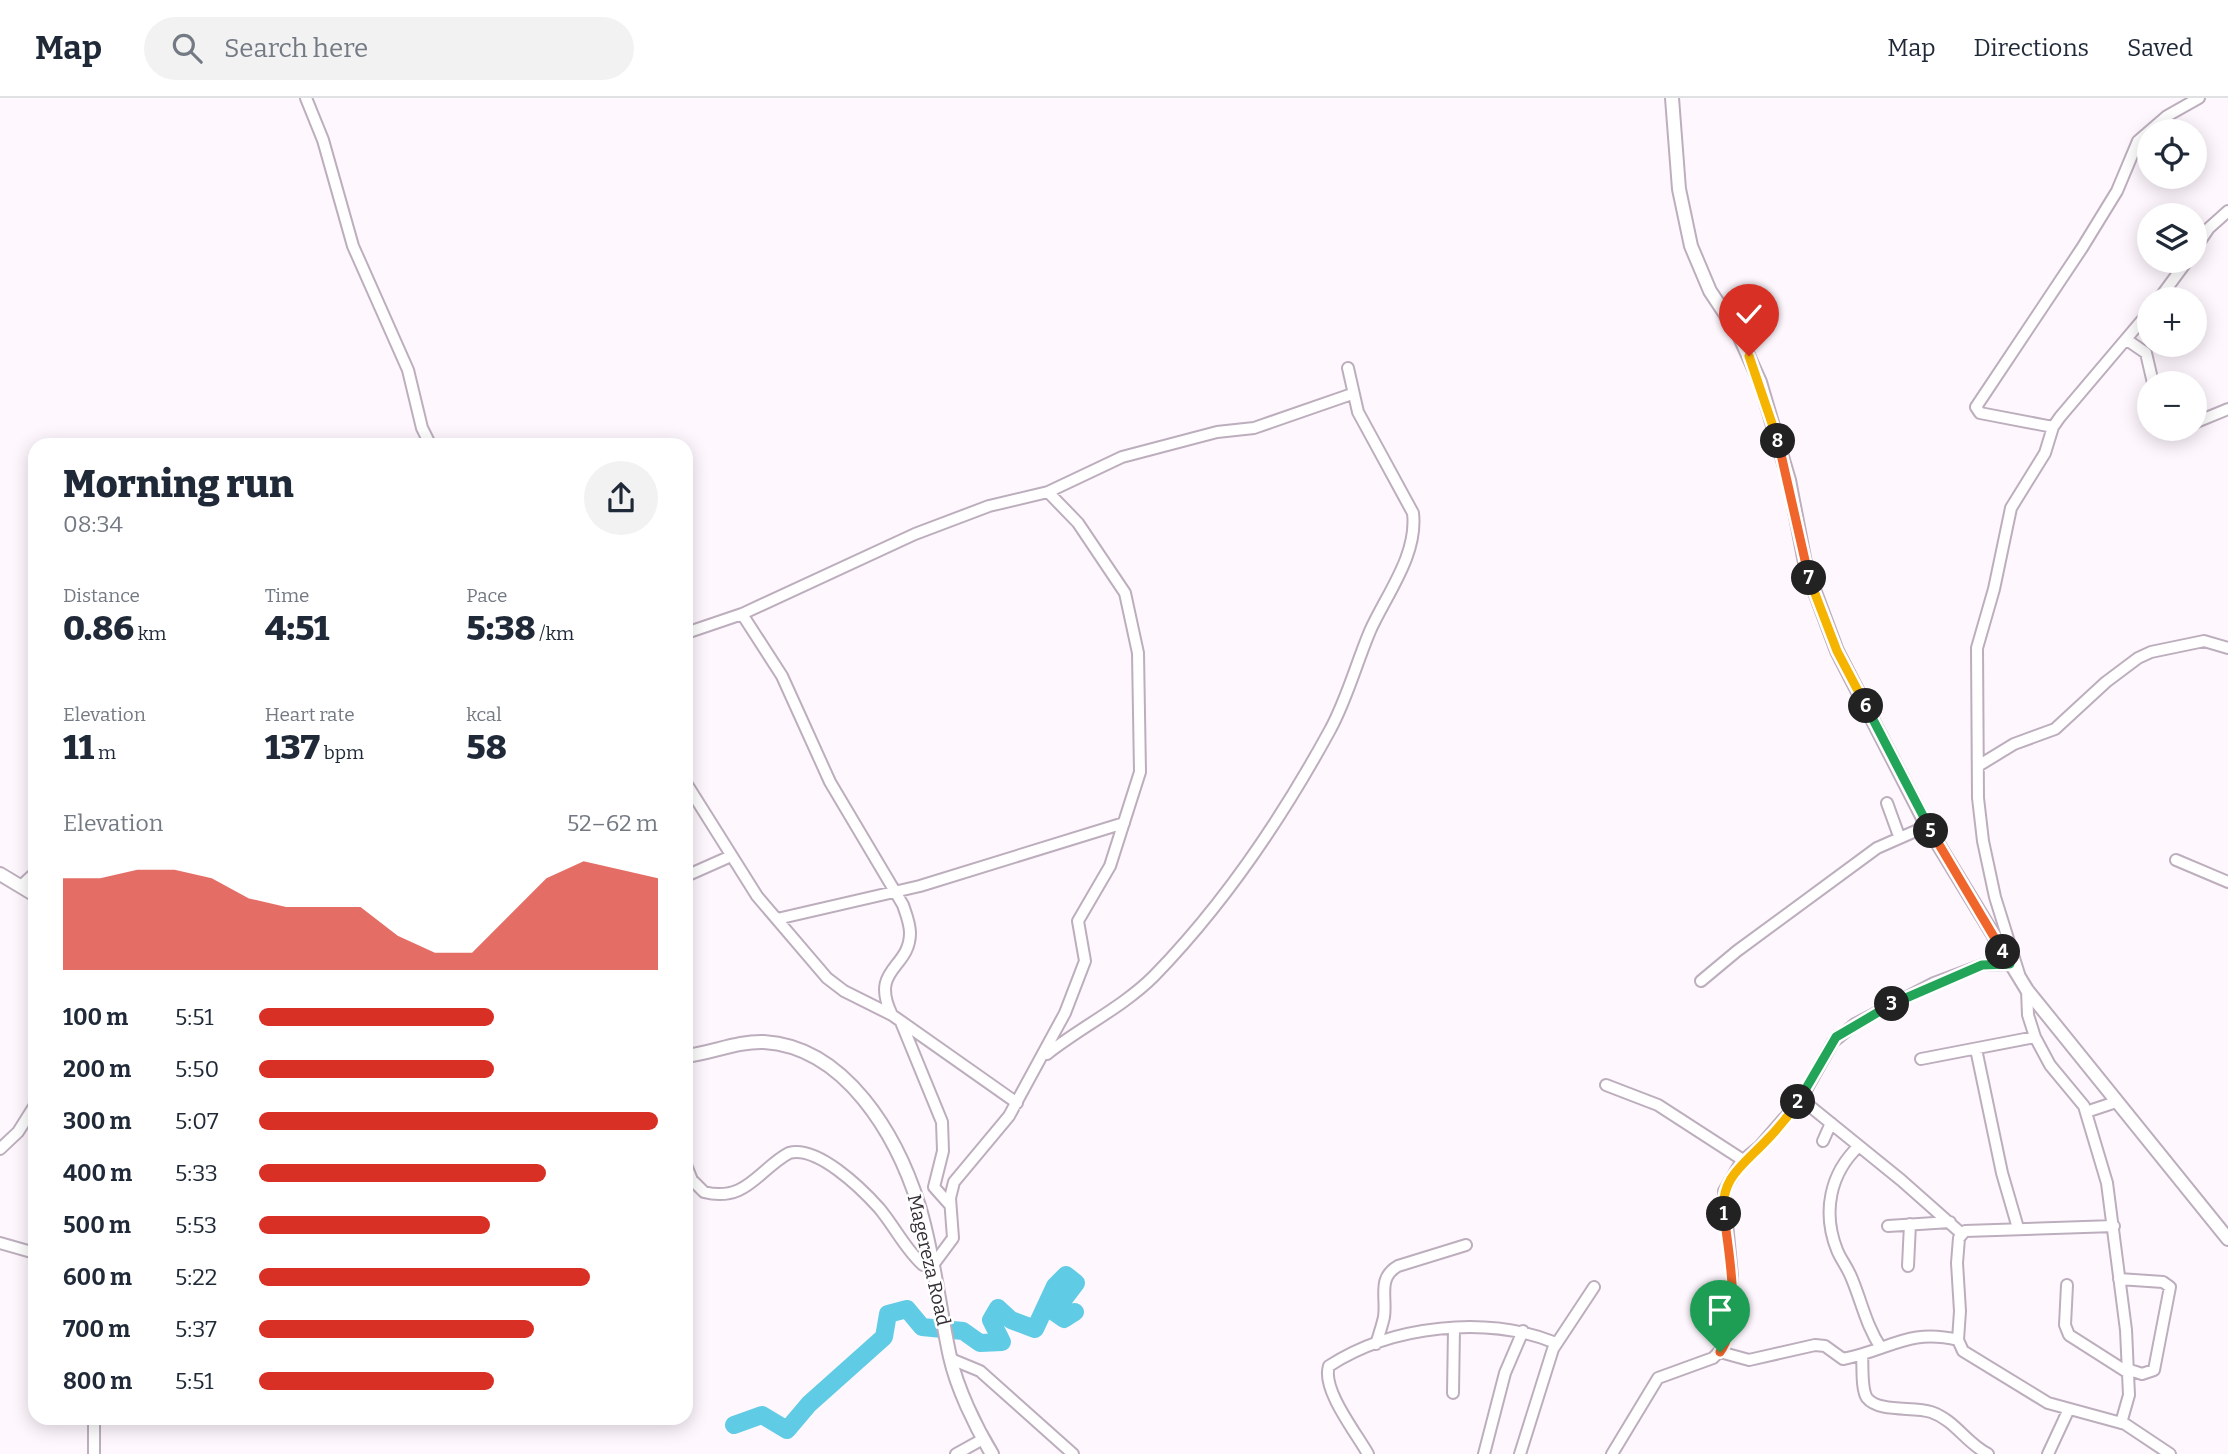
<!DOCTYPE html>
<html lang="en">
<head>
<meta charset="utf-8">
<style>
  :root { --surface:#fff; --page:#f2f2f3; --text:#1f2937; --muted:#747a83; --line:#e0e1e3; --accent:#d93025 }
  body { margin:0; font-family:Bitter,serif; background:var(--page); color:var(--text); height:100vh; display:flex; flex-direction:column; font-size:26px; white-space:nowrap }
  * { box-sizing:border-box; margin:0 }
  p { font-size:23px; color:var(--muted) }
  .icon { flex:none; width:38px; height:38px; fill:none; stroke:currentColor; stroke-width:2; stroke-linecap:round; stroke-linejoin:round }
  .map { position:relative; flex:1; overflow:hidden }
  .details { position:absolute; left:28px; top:340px; width:665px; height:987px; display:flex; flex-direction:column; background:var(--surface); border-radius:21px; box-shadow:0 4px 18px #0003 }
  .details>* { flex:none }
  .buttons { position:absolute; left:2137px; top:21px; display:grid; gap:14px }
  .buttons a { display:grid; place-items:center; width:70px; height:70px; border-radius:50%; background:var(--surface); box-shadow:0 4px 18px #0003; font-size:35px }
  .pin { position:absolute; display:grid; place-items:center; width:60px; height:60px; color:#fff; margin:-72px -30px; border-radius:50% 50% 50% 0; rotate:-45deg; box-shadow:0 0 7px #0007 }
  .pin .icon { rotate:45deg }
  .km { position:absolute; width:35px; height:35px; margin:-18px; border-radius:50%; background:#222; color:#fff; font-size:19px; line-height:35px; text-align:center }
  .round { display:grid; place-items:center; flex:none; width:74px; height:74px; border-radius:37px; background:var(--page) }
  .headline { display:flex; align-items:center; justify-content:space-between; height:119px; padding:0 35px }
  h1 { font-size:38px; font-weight:800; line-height:52px }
  .metrics { display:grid; grid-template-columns:repeat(3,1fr); gap:10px; height:119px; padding:7px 35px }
  .metrics div { display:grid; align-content:center }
  .metrics b { font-size:35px; font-weight:800 }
  .metrics small { font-size:19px; font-weight:400 }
  .metrics p { font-size:19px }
  .chart { height:196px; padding:14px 35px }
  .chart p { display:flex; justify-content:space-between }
  .chart svg { width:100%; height:126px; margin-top:7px; fill:var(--accent); opacity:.7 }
  ul { padding:0 35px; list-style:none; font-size:23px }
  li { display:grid; grid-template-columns:112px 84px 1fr; align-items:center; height:52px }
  li i { height:18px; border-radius:9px; background:var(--accent) }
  header { display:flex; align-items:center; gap:42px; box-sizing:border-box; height:98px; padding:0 35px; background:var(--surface); border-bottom:2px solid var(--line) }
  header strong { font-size:33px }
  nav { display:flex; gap:38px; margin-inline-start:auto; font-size:24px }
  .search { width:490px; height:63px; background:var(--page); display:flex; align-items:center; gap:18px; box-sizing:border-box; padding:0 24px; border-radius:38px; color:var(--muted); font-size:26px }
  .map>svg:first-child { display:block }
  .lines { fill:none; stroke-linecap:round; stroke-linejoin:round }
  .river { stroke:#60cbe4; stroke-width:18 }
  .minor-casing { stroke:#bdaebe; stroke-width:14 }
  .tertiary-casing { stroke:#bdaebe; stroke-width:16 }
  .minor { stroke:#fff; stroke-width:10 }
  .tertiary { stroke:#fff; stroke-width:12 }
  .split-1-casing { stroke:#fff; stroke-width:14 }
  .split-2-casing { stroke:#fff; stroke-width:14 }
  .split-3-casing { stroke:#fff; stroke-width:14 }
  .split-4-casing { stroke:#fff; stroke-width:14 }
  .split-5-casing { stroke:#fff; stroke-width:14 }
  .split-6-casing { stroke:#fff; stroke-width:14 }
  .split-7-casing { stroke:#fff; stroke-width:14 }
  .split-8-casing { stroke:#fff; stroke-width:14 }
  .split-9-casing { stroke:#fff; stroke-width:14 }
  .split-1 { stroke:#f0652b; stroke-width:9 }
  .split-2 { stroke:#f5b400; stroke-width:9 }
  .split-3 { stroke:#22a559; stroke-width:9 }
  .split-4 { stroke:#22a559; stroke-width:9 }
  .split-5 { stroke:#f0652b; stroke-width:9 }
  .split-6 { stroke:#22a559; stroke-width:9 }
  .split-7 { stroke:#f5b400; stroke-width:9 }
  .split-8 { stroke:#f0652b; stroke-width:9 }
  .split-9 { stroke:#f5b400; stroke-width:9 }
  .labels { text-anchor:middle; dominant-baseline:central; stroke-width:5; stroke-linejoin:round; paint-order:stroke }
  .street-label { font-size:19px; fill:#332d33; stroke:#fff }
</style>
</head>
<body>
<header>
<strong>Map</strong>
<div class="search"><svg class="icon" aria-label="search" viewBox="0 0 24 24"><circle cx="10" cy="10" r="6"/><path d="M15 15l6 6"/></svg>Search here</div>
<nav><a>Map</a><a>Directions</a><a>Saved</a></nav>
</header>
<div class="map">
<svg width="2228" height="1356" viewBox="0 0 2228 1356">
  <rect width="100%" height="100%" fill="#fef8fe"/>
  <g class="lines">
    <path class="river" d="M 734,1327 L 762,1317 L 787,1332 L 809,1306 L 884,1239 L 888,1216 L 907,1211 L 922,1229 L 963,1233 L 980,1245 L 1002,1244 L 991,1222 L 998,1210 L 1011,1222 L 1035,1231 L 1055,1188 L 1066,1177 L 1076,1185 L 1054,1214 L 1064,1221 L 1075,1214"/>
    <g class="minor-casing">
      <path id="minor" d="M 306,0 L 323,42 L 353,148 L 408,272 L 422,330 L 430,346
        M 2194,152 L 2209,130 L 2228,113
        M 2159,201 L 2187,163
        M 2127,242 L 2146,255 L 2153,285
        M 2194,325 L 2228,311
        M 2053,329 L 1980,315 L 1976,309 L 2082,150 L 2117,93 L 2138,43 L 2167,18 L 2199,0
        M 2161,331 L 2182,331
        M 742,516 L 782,578 L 830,684 L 903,807 C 906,816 910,825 910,835 C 910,871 869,870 892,917
        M 686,535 L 742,516 L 915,436 L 989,408 L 1048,394 L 1122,359 L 1217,334 L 1254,330 L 1352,296
        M 1978,668 L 2014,646 L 2055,631 L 2106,584 L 2138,560 L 2151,554 L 2204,543 L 2228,550
        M 686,685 L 757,798 L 827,880 L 844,893 L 892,917 L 1017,1005
        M 1887,705 L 1899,738
        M 2176,762 L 2228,784
        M 686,778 L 731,758
        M 21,788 L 35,775
        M 777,821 L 920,788 L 1124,725
        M 2019,876 L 1995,799 L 1983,743 L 1978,700 L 1977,550 L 1994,491 L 2011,410 L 2045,355 L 2053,329 L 2060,319 L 2149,214
        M 1701,883 L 1737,853 L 1877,750 L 1927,728
        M 2027,892 L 2028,917 L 2035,939 L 2050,967 L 2084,1008 L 2107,1085 L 2126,1232 L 2129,1297 L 2121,1325
        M 901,924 L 942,1024 L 943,1053 L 934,1089 L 950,1107
        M 1976,951 L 2002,1075 L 2018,1130
        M 1047,956 C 1081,929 1123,909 1154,878 C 1224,806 1282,720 1330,632 C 1347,601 1356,566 1370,533 C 1386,497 1418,457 1413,415 L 1358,314 L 1348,270
        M 1921,961 L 2035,939
        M 1606,987 L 1658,1007 L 1743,1062
        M 1801,1001 L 1901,1082 L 1962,1136
        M 2086,1014 L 2116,1004
        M 1823,1043 L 1831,1025
        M 1859,1048 C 1830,1075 1822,1114 1837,1152 C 1841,1162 1848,1170 1852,1181 C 1862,1205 1866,1227 1881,1250
        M 0,1051 L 18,1034 L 35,1007
        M 686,1067 L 692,1082 L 704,1094 C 746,1105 759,1071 789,1055 C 817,1047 861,1090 879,1110 C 895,1129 905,1151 923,1167 L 933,1167 L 953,1140 L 950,1100 L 954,1084 L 1009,1018 L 1065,915 L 1085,863 L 1078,823 L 1110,768 L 1140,674 L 1138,555 L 1125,495 L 1078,425 L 1048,394
        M 1888,1128 L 1950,1124
        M 2114,1128 L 1965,1133 L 1959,1140 L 1957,1165 L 1960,1213 L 1958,1242 L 1963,1253 L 2048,1305 L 2125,1326 L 2170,1356
        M 0,1145 L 35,1155
        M 1908,1168 L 1910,1126
        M 2119,1181 L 2163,1184 L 2170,1189 L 2154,1272 L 2142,1276 L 2127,1271
        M 2067,1187 L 2065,1227 L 2069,1237 L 2127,1274
        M 1376,1246 C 1379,1237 1382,1228 1384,1219 C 1387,1199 1377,1180 1398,1168 L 1466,1147
        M 1720,1254 L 1749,1262 L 1815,1247 L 1825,1248 L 1843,1261 C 1890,1252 1908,1230 1958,1242
        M 1862,1257 C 1863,1268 1861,1291 1867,1300 C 1879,1315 1914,1308 1931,1314 C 1955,1322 1966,1345 1988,1356
        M 951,1261 L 980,1273 L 1073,1356
        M 1453,1295 L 1454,1230
        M 94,1320 L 94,1356
        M 956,1356 L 983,1341
        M 1368,1356 C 1357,1336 1321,1291 1329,1268 C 1392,1227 1487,1217 1556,1245
        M 1484,1356 L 1505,1275 L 1523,1233
        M 1520,1356 L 1553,1251 L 1594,1189
        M 1612,1356 L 1658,1280 L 1713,1260 L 1722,1251 L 1730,1213 L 1732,1178 L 1724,1093 L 1741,1064 L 1759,1049 L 1801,1001 L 1833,944 L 1855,926 L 1934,885 L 1982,867 L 2010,866
        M 2048,1356 L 2068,1313"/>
    </g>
    <g class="tertiary-casing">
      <path id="tertiary" d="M 1672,0 L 1679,91 L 1691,148 L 1710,193 L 1738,235 L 1760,284 L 1789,382 L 1806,470 L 1837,553 L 1927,728 L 2027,892 L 2228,1141
        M 0,776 L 35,797
        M 686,958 C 712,955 738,943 764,944 C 846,949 897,1038 919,1108 C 934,1157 939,1209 950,1259 C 957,1290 975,1328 992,1356"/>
    </g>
    <use href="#minor" class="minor"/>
    <use href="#tertiary" class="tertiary"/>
  </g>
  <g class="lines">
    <g class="split-1-casing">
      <path id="split-1" d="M 1720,1254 C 1743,1223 1728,1153 1724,1116"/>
    </g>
    <g class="split-2-casing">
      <path id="split-2" d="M 1724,1116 C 1720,1083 1740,1069 1762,1047 C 1775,1034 1787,1020 1798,1004"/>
    </g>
    <g class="split-3-casing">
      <path id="split-3" d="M 1798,1004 L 1836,939 L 1892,906"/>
    </g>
    <g class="split-4-casing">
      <path id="split-4" d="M 1892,906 L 1982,867 L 2010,866 L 2003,854"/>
    </g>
    <g class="split-5-casing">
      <path id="split-5" d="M 1931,733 L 2003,854"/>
    </g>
    <g class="split-6-casing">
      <path id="split-6" d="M 1866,608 L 1931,733"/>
    </g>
    <g class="split-7-casing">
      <path id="split-7" d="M 1809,480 L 1837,553 L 1866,608"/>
    </g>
    <g class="split-8-casing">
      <path id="split-8" d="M 1778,343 L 1809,480"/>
    </g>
    <g class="split-9-casing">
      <path id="split-9" d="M 1749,258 L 1778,343"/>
    </g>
    <use href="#split-1" class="split-1"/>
    <use href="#split-2" class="split-2"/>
    <use href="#split-3" class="split-3"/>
    <use href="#split-4" class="split-4"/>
    <use href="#split-5" class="split-5"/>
    <use href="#split-6" class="split-6"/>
    <use href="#split-7" class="split-7"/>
    <use href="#split-8" class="split-8"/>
    <use href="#split-9" class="split-9"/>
  </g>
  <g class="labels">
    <g class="street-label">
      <text transform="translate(929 1162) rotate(77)">Magereza Road</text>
    </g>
  </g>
</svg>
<div class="buttons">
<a><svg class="icon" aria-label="locate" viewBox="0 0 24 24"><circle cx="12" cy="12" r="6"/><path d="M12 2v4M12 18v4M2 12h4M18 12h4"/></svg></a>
<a><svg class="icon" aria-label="layers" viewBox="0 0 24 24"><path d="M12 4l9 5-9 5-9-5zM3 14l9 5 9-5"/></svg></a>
<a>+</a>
<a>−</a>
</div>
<div class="pin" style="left:1720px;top:1254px;background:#1e9e55"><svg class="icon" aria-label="arrive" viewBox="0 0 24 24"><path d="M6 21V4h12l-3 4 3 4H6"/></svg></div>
<div class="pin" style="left:1749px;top:258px;background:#d93025"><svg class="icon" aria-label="check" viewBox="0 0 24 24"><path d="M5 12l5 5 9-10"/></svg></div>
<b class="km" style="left:1724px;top:1116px">1</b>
<b class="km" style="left:1798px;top:1004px">2</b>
<b class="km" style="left:1892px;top:906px">3</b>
<b class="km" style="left:2003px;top:854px">4</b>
<b class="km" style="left:1931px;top:733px">5</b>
<b class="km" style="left:1866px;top:608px">6</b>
<b class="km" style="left:1809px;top:480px">7</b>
<b class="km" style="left:1778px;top:343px">8</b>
<section class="details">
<div class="headline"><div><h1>Morning run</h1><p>08:34</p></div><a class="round"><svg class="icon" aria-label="share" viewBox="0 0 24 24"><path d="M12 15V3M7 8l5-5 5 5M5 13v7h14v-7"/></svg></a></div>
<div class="metrics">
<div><p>Distance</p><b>0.86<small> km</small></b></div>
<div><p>Time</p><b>4:51</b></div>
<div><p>Pace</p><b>5:38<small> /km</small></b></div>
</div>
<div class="metrics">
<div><p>Elevation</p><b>11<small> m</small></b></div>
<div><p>Heart rate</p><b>137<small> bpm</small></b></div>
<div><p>kcal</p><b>58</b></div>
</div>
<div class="chart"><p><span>Elevation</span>52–62 m</p>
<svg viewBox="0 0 160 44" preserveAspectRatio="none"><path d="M0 44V12L10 12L20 9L30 9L40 12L50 19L60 22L70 22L80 22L90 32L100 38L110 38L120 25L130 12L140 6L150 9L160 12V44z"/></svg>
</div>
<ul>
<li><b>100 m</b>5:51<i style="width:59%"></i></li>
<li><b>200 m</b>5:50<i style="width:59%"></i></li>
<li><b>300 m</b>5:07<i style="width:100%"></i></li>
<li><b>400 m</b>5:33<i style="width:72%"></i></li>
<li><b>500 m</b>5:53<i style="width:58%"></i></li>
<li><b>600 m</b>5:22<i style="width:83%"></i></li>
<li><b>700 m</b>5:37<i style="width:69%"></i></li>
<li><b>800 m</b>5:51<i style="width:59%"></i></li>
</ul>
</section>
</div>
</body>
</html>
